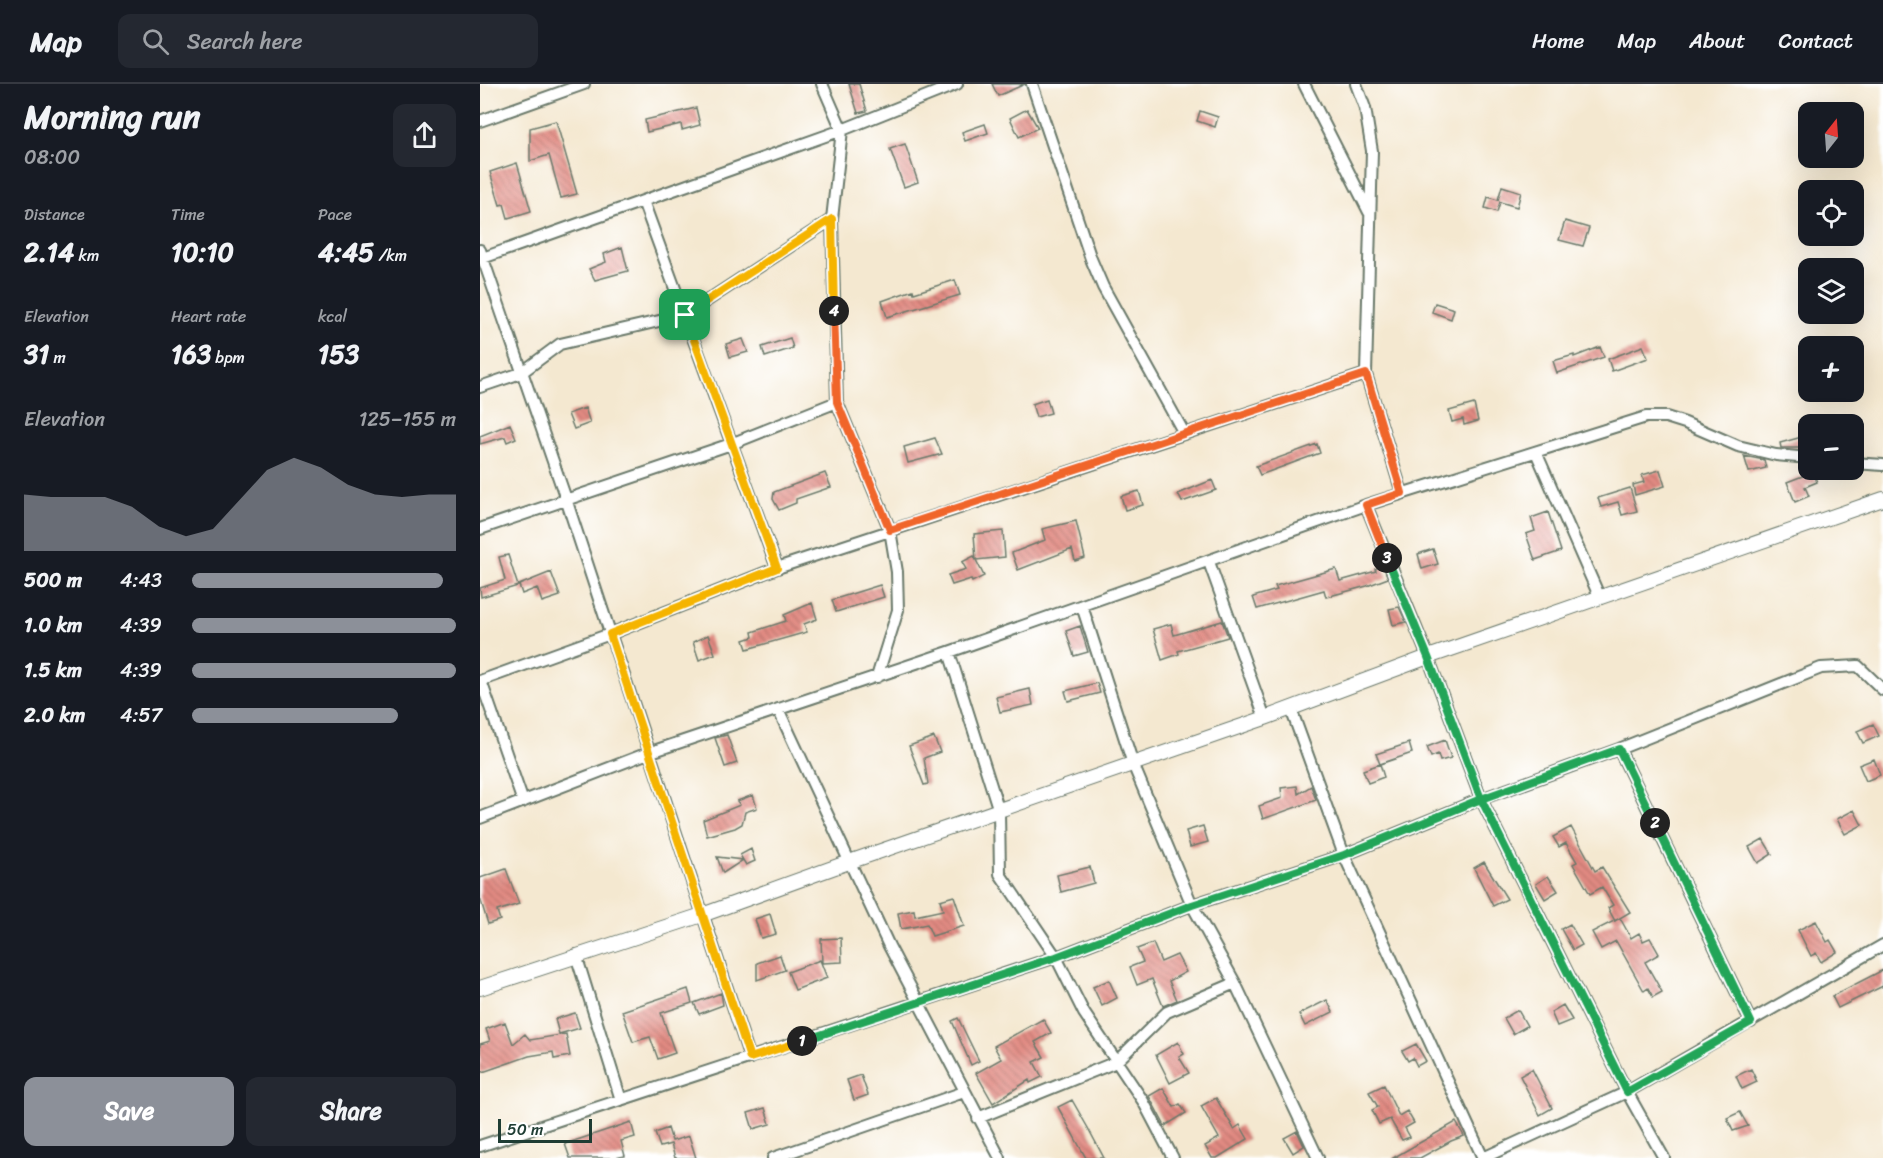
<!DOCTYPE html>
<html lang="en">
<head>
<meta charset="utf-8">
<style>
  :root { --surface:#171b24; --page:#242831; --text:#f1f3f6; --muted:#9ea1a6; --line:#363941; --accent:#8c9099 }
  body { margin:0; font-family:Sriracha,sans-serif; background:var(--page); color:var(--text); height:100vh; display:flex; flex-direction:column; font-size:22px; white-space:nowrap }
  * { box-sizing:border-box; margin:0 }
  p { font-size:20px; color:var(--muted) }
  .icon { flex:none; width:33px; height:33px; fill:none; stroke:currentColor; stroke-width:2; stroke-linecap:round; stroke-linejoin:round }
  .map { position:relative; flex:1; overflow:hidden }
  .panel { display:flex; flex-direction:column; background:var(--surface); width:480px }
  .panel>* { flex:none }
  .needle { width:39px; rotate:17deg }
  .buttons { position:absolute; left:1318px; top:18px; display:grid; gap:12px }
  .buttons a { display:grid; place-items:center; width:66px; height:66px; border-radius:12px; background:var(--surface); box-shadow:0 6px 24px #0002; font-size:30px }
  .scale { position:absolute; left:18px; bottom:15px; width:94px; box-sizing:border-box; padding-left:6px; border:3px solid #1f3d34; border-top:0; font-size:16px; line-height:21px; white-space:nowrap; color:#1f3d34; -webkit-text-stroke:4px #fff; paint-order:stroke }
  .pin { position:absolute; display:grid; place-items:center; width:51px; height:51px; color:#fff; margin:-26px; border-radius:12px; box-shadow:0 3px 9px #0006 }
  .km { position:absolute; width:30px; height:30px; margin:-15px; border-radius:50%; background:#222; color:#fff; font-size:16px; line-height:30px; text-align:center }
  .round { display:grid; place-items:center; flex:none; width:63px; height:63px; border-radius:12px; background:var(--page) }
  .overview { display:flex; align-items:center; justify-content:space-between; height:102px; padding:0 24px }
  h1 { font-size:33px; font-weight:800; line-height:45px }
  .stats { display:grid; grid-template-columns:repeat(3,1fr); gap:9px; height:102px; padding:6px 24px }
  .stats div { display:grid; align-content:center }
  .stats b { font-size:26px; font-weight:800 }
  .stats small { font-size:16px; font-weight:400 }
  .stats p { font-size:16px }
  .chart { height:168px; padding:12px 24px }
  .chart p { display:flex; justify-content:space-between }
  .chart svg { width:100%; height:108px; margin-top:6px; fill:var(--accent); opacity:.7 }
  .cta { display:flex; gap:12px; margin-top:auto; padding:12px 24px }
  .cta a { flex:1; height:69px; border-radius:12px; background:var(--accent); color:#fff; font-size:24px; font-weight:800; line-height:69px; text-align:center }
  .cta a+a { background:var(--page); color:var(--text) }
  ul { padding:0 24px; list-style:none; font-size:20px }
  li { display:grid; grid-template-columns:96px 72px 1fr; align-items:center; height:45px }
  li i { height:15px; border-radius:8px; background:var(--accent) }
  header { display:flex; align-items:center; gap:36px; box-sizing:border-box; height:84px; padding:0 30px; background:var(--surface); border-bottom:2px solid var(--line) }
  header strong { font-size:28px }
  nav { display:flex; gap:33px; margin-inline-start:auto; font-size:21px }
  .search { width:420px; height:54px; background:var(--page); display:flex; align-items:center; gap:15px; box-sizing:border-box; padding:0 21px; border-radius:12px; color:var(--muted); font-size:22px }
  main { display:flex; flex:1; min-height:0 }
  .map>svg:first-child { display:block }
  .building { fill:url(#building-back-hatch) }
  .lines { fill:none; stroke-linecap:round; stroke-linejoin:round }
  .minor-casing { stroke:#6a796b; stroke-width:14 }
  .tertiary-casing { stroke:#6a796b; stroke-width:16 }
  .minor { stroke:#fff; stroke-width:10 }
  .tertiary { stroke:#fff; stroke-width:14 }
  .split-1-casing { stroke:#fff; stroke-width:12 }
  .split-2-casing { stroke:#fff; stroke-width:12 }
  .split-3-casing { stroke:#fff; stroke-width:12 }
  .split-4-casing { stroke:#fff; stroke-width:12 }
  .split-5-casing { stroke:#fff; stroke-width:12 }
  .split-1 { stroke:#f5b400; stroke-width:8 }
  .split-2 { stroke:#22a559; stroke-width:8 }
  .split-3 { stroke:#22a559; stroke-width:8 }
  .split-4 { stroke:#f0652b; stroke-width:8 }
  .split-5 { stroke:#f5b400; stroke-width:8 }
</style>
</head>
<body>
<header>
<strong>Map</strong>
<div class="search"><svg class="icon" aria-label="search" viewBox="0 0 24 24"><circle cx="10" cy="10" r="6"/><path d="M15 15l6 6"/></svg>Search here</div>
<nav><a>Home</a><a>Map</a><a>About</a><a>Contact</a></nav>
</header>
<main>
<section class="panel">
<div class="overview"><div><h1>Morning run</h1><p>08:00</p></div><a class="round"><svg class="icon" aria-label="share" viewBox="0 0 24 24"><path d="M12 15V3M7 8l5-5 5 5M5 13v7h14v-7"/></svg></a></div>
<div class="stats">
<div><p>Distance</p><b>2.14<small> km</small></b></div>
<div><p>Time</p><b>10:10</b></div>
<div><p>Pace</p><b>4:45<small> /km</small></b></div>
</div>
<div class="stats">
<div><p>Elevation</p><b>31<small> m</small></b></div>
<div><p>Heart rate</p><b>163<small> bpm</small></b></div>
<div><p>kcal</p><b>153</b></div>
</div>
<div class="chart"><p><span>Elevation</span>125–155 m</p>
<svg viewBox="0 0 160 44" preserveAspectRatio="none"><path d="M0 44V21L10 22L20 22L30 22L40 26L50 34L60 38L70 35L80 23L90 11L100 6L110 10L120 17L130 21L140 22L150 21L160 21V44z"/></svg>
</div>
<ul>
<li><b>500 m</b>4:43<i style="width:95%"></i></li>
<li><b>1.0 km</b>4:39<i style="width:100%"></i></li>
<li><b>1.5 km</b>4:39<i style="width:100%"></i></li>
<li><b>2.0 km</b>4:57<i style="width:78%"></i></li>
</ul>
<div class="cta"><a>Save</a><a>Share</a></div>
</section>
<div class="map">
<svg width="1403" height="1074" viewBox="0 0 1403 1074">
  <defs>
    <pattern id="building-back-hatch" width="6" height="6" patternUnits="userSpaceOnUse" patternTransform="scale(1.5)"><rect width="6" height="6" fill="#e28a82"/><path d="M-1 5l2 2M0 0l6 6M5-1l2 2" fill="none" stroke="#b7726b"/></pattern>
  </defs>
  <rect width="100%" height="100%" fill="#fff"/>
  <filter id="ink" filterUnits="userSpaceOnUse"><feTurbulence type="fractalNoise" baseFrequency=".0167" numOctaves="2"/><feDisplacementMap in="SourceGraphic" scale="12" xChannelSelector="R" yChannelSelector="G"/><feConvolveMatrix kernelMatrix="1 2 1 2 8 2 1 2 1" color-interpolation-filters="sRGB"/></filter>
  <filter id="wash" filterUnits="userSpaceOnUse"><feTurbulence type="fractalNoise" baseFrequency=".008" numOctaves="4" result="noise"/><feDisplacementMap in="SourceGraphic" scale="24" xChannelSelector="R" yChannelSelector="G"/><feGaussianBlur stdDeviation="1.35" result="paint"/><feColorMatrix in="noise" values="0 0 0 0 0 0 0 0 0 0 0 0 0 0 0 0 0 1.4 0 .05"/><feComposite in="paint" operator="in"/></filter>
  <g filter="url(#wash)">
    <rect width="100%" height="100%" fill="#f4e8d0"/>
    <g id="blocks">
      <path class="building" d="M 369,0 L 379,0 L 387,27 L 378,29 Z
        M 512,0 L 545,0 L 518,12 Z
        M 216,24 L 220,41 L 202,46 L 201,40 L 167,48 L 165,36 Z
        M 547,25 L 558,44 L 539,53 L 530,34 Z
        M 720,27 L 738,33 L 735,43 L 717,37 Z
        M 76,37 L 97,110 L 81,114 L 69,71 L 50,77 L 50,44 Z
        M 505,40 L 508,49 L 485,57 L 482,48 Z
        M 425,60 L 438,98 L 424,103 L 410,65 Z
        M 37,79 L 51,127 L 28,134 L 24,120 L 20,121 L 10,88 Z
        M 1022,102 L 1041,108 L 1037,123 L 1020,118 L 1017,128 L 1005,124 L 1008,113 L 1018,116 Z
        M 1085,137 L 1109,144 L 1103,162 L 1079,156 Z
        M 142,163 L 148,187 L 115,196 L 109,185 L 126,178 L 124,170 Z
        M 475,196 L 480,211 L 407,233 L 402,217 L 433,206 L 434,209 Z
        M 955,219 L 974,225 L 971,235 L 952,228 Z
        M 310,254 L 313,264 L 285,273 L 282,263 Z
        M 263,255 L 268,268 L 250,273 L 246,260 Z
        M 1163,262 L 1168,274 L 1132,287 L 1128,275 Z
        M 1120,263 L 1124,273 L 1077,289 L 1073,277 L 1094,271 L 1094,273 Z
        M 567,315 L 571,329 L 556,333 L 552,320 Z
        M 994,320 L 998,337 L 984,341 L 983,335 L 972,338 L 969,327 Z
        M 105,324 L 110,339 L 94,345 L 88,330 Z
        M 30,340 L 36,354 L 27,358 L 25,353 L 0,360 L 0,352 Z
        M 1329,351 L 1329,366 L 1320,366 L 1319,364 L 1301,364 L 1300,359 Z
        M 455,354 L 462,370 L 428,379 L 424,363 Z
        M 837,360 L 840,369 L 780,391 L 776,382 Z
        M 1264,372 L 1284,376 L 1286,384 L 1269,388 Z
        M 1180,386 L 1185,402 L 1155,411 L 1153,401 L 1164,398 L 1162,391 Z
        M 1333,388 L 1337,398 L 1325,403 L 1329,412 L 1315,418 L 1307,398 Z
        M 345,389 L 351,403 L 316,415 L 316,419 L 299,426 L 293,415 L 294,408 Z
        M 732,396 L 736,406 L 702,418 L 698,410 Z
        M 1150,404 L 1157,427 L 1142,431 L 1138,418 L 1121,423 L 1118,414 Z
        M 659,407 L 663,421 L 645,426 L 641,412 Z
        M 1068,428 L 1081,467 L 1055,476 L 1046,450 L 1055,447 L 1051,434 Z
        M 596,437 L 605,474 L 595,477 L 592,465 L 538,486 L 532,469 L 565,456 L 562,445 Z
        M 523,447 L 525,473 L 496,476 L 494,450 Z
        M 953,465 L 958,480 L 942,485 L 938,470 Z
        M 28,471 L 38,502 L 1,513 L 0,504 L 25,496 L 19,473 Z
        M 494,472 L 504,492 L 492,498 L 491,495 L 472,501 L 468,491 L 486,485 L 482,478 Z
        M 903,482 L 908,494 L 887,502 L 846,513 L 844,506 L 777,525 L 773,513 L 797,506 L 795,502 L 856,485 L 860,497 L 896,487 L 895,485 Z
        M 71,488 L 80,512 L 62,518 L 57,504 L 42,510 L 39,501 Z
        M 400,501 L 404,513 L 356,528 L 352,516 Z
        M 332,519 L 337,535 L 324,540 L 327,548 L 267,565 L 264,556 L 273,553 L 272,548 L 306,537 L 304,531 Z
        M 919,523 L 926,538 L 913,541 L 909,525 Z
        M 742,537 L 748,553 L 698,567 L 699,570 L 682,576 L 673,545 L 691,540 L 694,551 Z
        M 600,542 L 608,568 L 594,572 L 586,547 Z
        M 228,551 L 235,570 L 219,576 L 213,558 Z
        M 617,599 L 620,609 L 588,617 L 585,607 Z
        M 550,605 L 553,621 L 520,628 L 516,613 Z
        M 1393,640 L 1399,652 L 1383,659 L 1377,647 Z
        M 247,651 L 257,679 L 245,683 L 235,654 Z
        M 454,653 L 460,668 L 444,674 L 448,700 L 444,701 L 429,662 Z
        M 965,656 L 971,674 L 960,677 L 958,670 L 951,673 L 947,663 Z
        M 929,659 L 932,669 L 900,680 L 896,670 Z
        M 1394,675 L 1400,691 L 1386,697 L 1379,681 Z
        M 900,680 L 904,693 L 888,699 L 883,686 Z
        M 817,702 L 818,710 L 831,702 L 836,716 L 783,735 L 779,722 L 802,714 L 801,704 Z
        M 273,711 L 277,724 L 265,728 L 262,740 L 255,744 L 227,752 L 223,736 L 260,721 L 257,717 Z
        M 1374,726 L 1382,741 L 1365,750 L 1357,735 Z
        M 723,742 L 728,758 L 710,763 L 706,747 Z
        M 1091,743 L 1115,787 L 1122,783 L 1150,828 L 1135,837 L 1128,824 L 1133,821 L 1122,803 L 1110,810 L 1093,780 L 1097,778 L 1086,759 L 1079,763 L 1073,753 Z
        M 1283,755 L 1292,770 L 1278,779 L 1269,763 Z
        M 271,765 L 275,777 L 266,781 L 263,776 L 243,789 L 237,773 L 263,776 L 260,771 Z
        M 1004,778 L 1027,815 L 1013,822 L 994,784 Z
        M 610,783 L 614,799 L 581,808 L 577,791 Z
        M 26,785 L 39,820 L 17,827 L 20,836 L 8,840 L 0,814 L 0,794 Z
        M 1068,792 L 1078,807 L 1065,815 L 1056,800 Z
        M 474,812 L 484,842 L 452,852 L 447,840 L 421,845 L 418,829 L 434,826 L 435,832 L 463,826 L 460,816 Z
        M 290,830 L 296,850 L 281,854 L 275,835 Z
        M 1140,834 L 1151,854 L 1159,849 L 1163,857 L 1170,854 L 1179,870 L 1165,878 L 1182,908 L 1173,913 L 1168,904 L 1164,907 L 1136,857 L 1121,865 L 1112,848 Z
        M 1336,837 L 1347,858 L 1350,856 L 1357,868 L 1341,878 L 1336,869 L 1331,872 L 1318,846 Z
        M 1090,840 L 1102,861 L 1093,866 L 1081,845 Z
        M 361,854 L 362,878 L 342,879 L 341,855 Z
        M 673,859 L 681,878 L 697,871 L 706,888 L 689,897 L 697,916 L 683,922 L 672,895 L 657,901 L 650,883 L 663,878 L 657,865 Z
        M 300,871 L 305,886 L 277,896 L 277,879 Z
        M 340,876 L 347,894 L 315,906 L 308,888 Z
        M 1403,886 L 1403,902 L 1358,924 L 1352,912 Z
        M 629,896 L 637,914 L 622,922 L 613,903 Z
        M 208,905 L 212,919 L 181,929 L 195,969 L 178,975 L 170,953 L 153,958 L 142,927 Z
        M 241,909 L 243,921 L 219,930 L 214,919 Z
        M 847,916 L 853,928 L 825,942 L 819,930 Z
        M 1083,921 L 1092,936 L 1077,942 L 1071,928 Z
        M 1038,926 L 1047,942 L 1033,950 L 1024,934 Z
        M 95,929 L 100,944 L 79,950 L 75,935 Z
        M 478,934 L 499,977 L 491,981 L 472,937 Z
        M 563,935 L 571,949 L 555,958 L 564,973 L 554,978 L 562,993 L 550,999 L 549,996 L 513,1019 L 496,989 L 521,975 L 514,962 Z
        M 25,938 L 33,960 L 45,950 L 50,956 L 86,950 L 90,972 L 74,975 L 73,968 L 49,972 L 0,989 L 0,960 L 10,957 L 6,945 Z
        M 698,958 L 704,970 L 699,973 L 709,989 L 690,999 L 676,971 Z
        M 936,960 L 946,977 L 937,982 L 933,974 L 928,977 L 922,967 Z
        M 1052,985 L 1072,1024 L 1060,1031 L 1040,992 Z
        M 1271,985 L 1277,998 L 1262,1005 L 1256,992 Z
        M 381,991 L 388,1011 L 374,1016 L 367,996 Z
        M 904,1001 L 919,1032 L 927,1027 L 934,1039 L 925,1044 L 930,1053 L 922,1056 L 910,1035 L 899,1040 L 892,1026 L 898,1023 L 889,1008 Z
        M 683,1004 L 694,1023 L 700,1020 L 706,1029 L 685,1042 L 669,1012 Z
        M 736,1014 L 754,1045 L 760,1041 L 768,1055 L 737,1074 L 732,1074 L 725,1062 L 739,1054 L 721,1022 Z
        M 592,1016 L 608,1044 L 624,1074 L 606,1074 L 578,1023 Z
        M 285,1024 L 290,1040 L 273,1045 L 268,1029 Z
        M 1260,1028 L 1268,1042 L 1253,1047 L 1247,1034 Z
        M 151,1038 L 155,1053 L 141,1057 L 145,1072 L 135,1074 L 90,1074 L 85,1060 Z
        M 976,1038 L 984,1052 L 971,1057 L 940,1074 L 913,1074 Z
        M 188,1044 L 192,1057 L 209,1052 L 216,1074 L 195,1074 L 191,1060 L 180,1063 L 175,1049 Z
        M 817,1047 L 824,1062 L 813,1069 L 804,1054 Z"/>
    </g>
  </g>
  <g filter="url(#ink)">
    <use href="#blocks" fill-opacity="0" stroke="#6a796b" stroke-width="1.5"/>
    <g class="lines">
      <g class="minor-casing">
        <path id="minor" d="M 342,0 L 362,46 L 352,135 L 357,318 L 410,446 L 417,488 L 418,526 L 397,593
          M 552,0 L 611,175 L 623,203 L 704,349
          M 824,0 L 889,128
          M 876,0 L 885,24 L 892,67 L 886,290
          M 0,37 L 104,0
          M 163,117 L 297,484
          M 0,166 L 86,415 L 270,974
          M 0,175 L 362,46 L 477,0
          M 0,303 L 41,289 L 80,260 L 205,231 L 352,135
          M 1056,368 L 1120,514
          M 1374,379 L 1403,381
          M 886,421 L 948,573 L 1001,715 L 1147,1008 L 1184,1074
          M 0,445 L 251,360 L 357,318
          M 729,478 L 785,634
          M 602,522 L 653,680 L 712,821 L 755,899 L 838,1074
          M 469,568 L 519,727 L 520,790 L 576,873 L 604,929 L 663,1017 L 693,1074
          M 0,597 L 130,550 L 297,484 L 886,290 L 922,409
          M 1,597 L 43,718
          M 298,625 L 409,862 L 520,1074
          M 811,625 L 864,771 L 1003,1074 L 1147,1008 L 1403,861
          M 1139,665 L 1271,938
          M 0,734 L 168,669 L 469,568 L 886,421 L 1166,333 L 1186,333 L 1205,339 L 1258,362 L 1296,371 L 1329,374
          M 96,871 L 141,1016
          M 498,1034 L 636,978 L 687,928 L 755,899
          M 0,1062 L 576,873 L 712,821 L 864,771 L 1001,715 L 1139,665 L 1341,584 L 1378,582 L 1403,606
          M 293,1074 L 484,1008"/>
      </g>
      <g class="tertiary-casing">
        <path id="tertiary" d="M 0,904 L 222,831 L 369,778 L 785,634 L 948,573 L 1403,415"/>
      </g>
      <use href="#minor" class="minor"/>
      <use href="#tertiary" class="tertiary"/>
    </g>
  </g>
  <g class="lines" filter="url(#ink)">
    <g class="split-1-casing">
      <path id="split-1" d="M 205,231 L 297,484 L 130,550 L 270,974 L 322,957"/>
    </g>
    <g class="split-2-casing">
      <path id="split-2" d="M 322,957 L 576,873 L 712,821 L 864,771 L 1001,715 L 1139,665 L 1175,739"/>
    </g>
    <g class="split-3-casing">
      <path id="split-3" d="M 907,474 L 948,573 L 1001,715 L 1147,1008 L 1271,938 L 1175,739"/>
    </g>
    <g class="split-4-casing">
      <path id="split-4" d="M 354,227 L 357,318 L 410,446 L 886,290 L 922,409 L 886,421 L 907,474"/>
    </g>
    <g class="split-5-casing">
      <path id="split-5" d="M 205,231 L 352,135 L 354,227"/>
    </g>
    <use href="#split-1" class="split-1"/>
    <use href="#split-2" class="split-2"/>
    <use href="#split-3" class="split-3"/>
    <use href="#split-4" class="split-4"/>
    <use href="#split-5" class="split-5"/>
  </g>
</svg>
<div class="buttons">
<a><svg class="needle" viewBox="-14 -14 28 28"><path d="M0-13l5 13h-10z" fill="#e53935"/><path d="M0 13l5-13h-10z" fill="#9ea1a6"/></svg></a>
<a><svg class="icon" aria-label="locate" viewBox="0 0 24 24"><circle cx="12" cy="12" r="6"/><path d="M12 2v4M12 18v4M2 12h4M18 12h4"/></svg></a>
<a><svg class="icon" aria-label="layers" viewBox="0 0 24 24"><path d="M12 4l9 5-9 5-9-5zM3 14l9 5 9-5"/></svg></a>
<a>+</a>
<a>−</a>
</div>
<div class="scale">50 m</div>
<div class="pin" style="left:205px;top:231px;background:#1e9e55"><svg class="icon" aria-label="arrive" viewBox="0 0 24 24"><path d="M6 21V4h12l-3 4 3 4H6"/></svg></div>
<b class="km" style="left:322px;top:957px">1</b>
<b class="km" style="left:1175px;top:739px">2</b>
<b class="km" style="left:907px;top:474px">3</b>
<b class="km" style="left:354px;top:227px">4</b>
</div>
</main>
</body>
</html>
